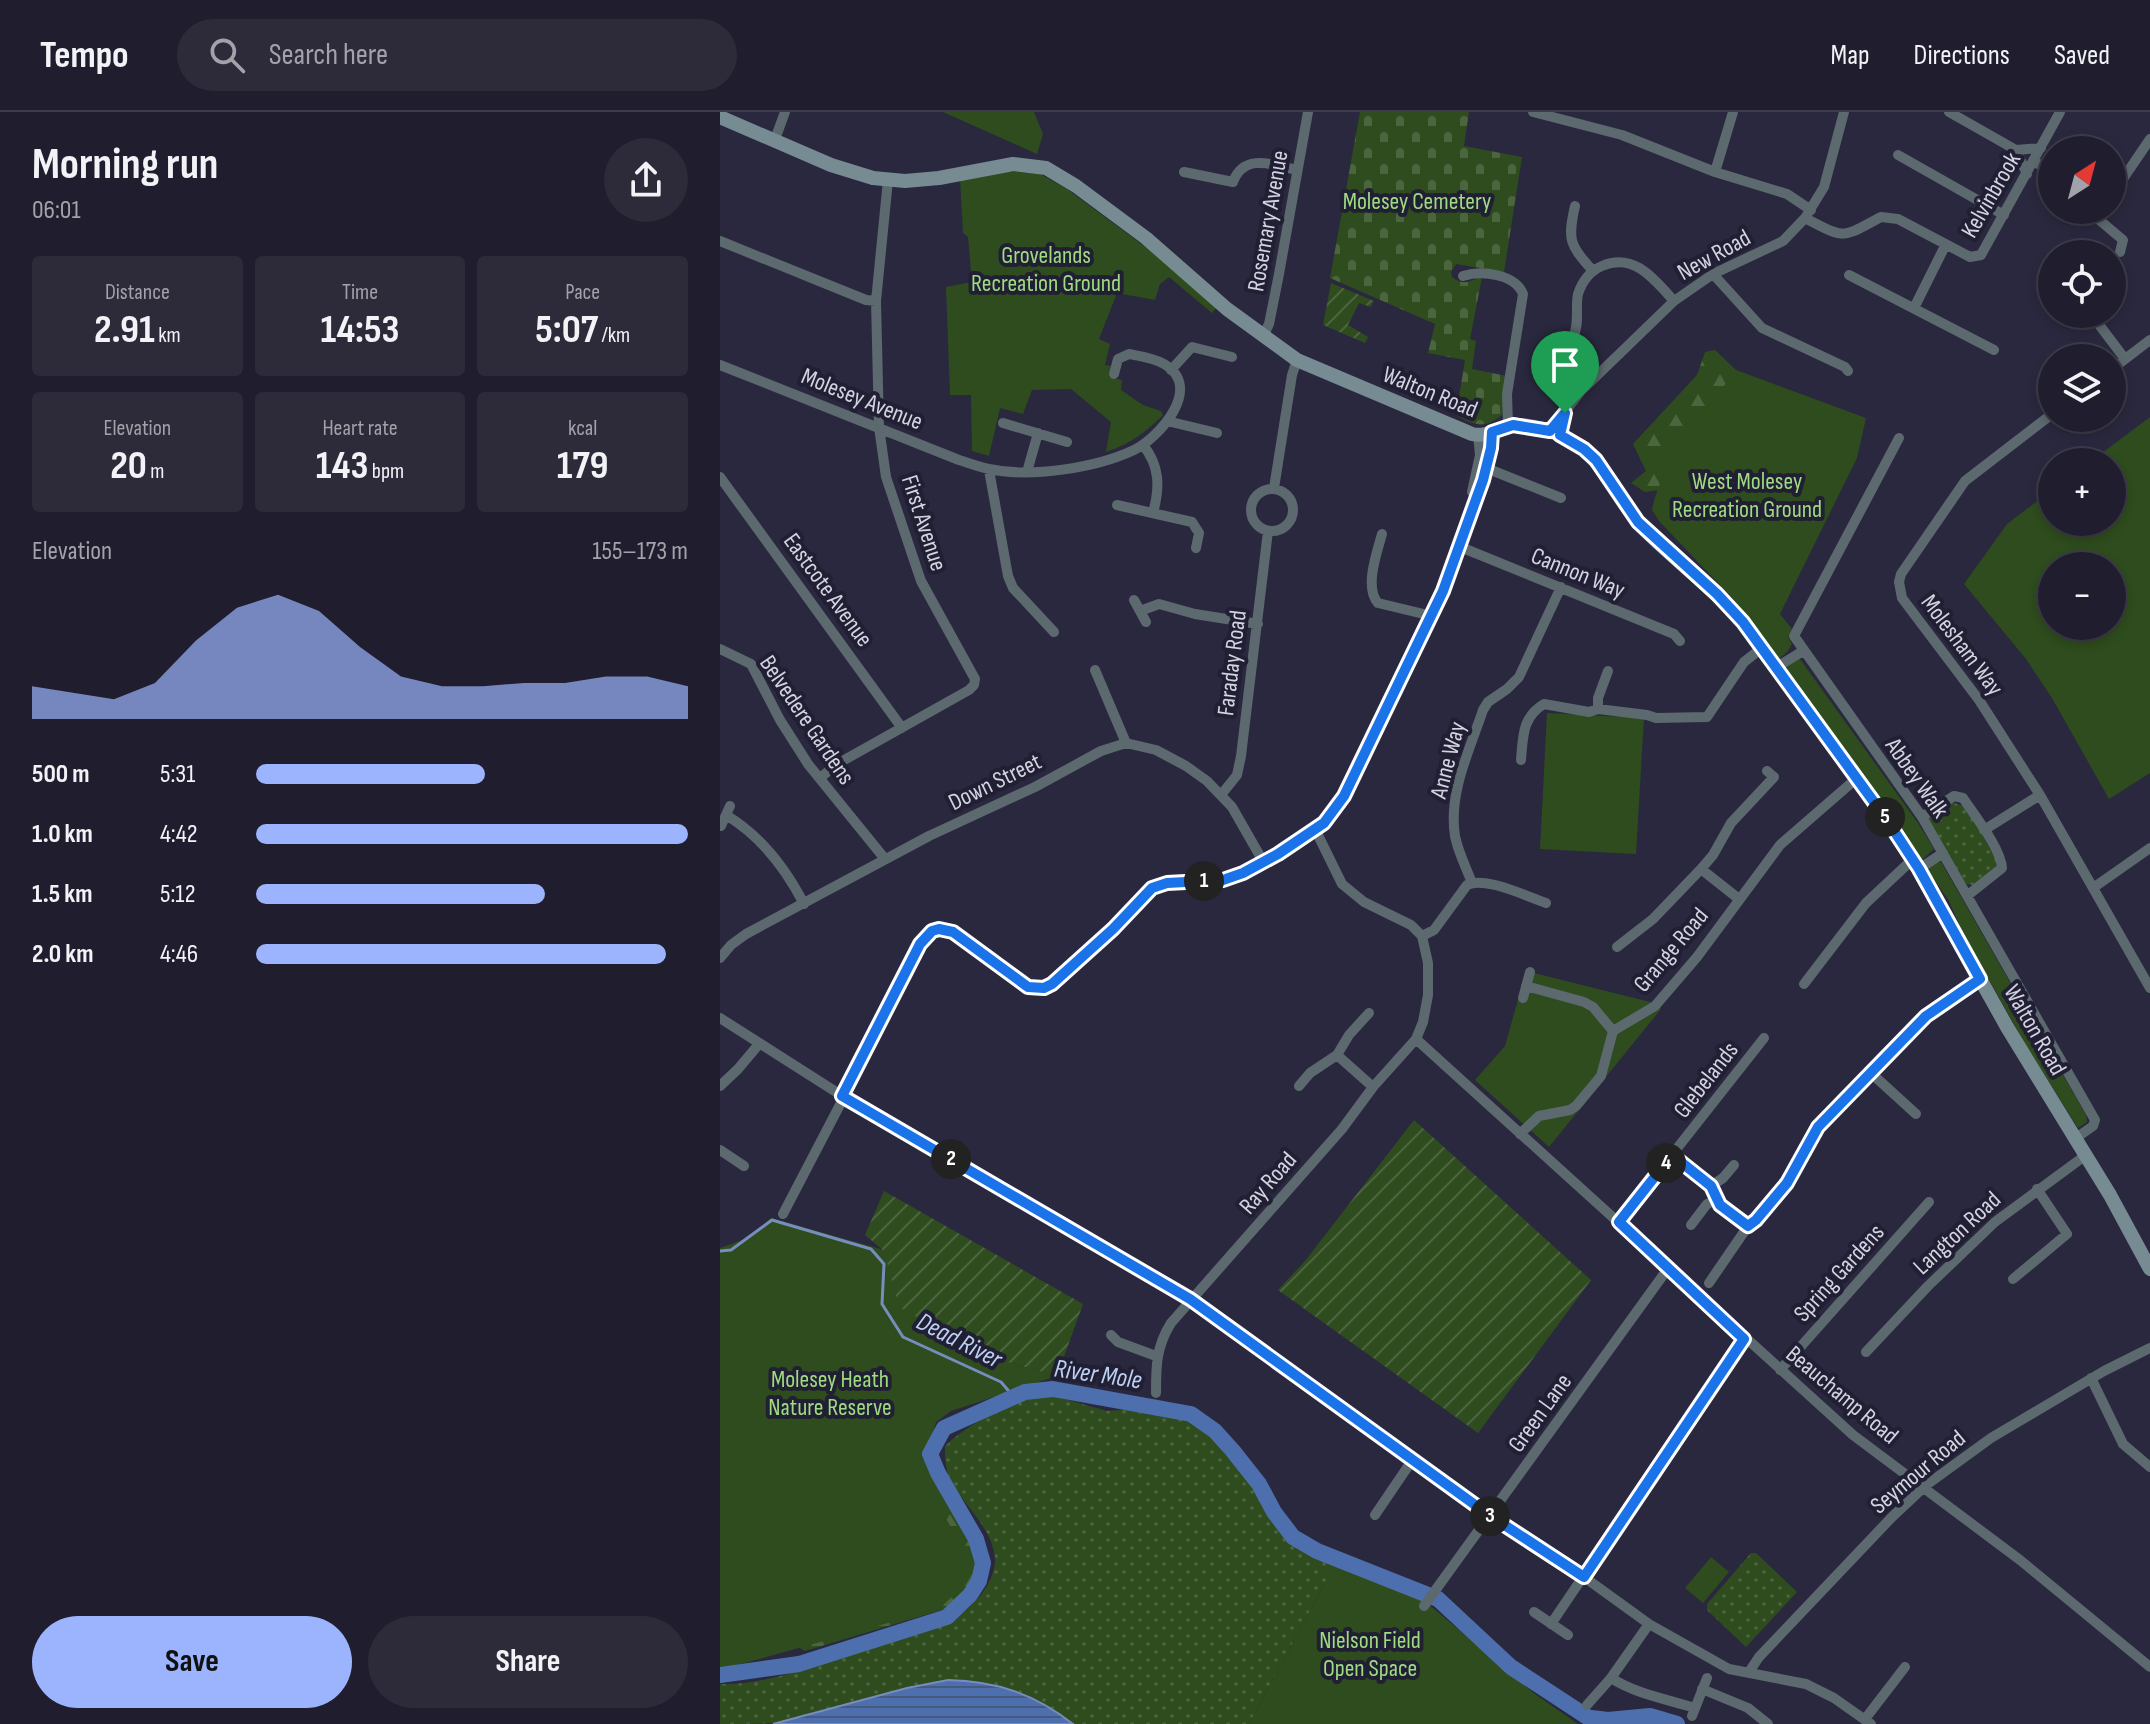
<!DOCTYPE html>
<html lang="en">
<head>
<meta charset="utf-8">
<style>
  :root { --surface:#201e2e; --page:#2d2b3a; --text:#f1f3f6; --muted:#a2a2aa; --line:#3d3c4a; --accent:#9bb4fd }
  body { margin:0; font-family:"Sofia Sans Condensed",sans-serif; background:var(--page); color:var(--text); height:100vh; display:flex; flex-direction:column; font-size:30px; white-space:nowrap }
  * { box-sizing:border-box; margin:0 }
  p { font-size:26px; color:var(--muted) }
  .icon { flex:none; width:44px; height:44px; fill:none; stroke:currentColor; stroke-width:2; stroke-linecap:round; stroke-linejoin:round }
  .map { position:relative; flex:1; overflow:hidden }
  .sheet { display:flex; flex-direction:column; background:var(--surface); width:720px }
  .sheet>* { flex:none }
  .needle { width:52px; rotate:36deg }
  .tools { position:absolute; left:1318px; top:24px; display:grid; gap:16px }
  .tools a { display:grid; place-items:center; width:88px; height:88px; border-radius:50%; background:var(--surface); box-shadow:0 4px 12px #0003,0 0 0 2px var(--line); font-size:40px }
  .pin { position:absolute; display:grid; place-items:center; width:68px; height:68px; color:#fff; margin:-82px -34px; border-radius:50% 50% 50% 0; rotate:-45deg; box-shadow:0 0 8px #0007 }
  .pin .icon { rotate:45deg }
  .km { position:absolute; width:40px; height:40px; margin:-20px; border-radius:50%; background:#222; color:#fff; font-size:22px; line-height:40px; text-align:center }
  .round { display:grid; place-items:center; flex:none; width:84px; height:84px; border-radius:42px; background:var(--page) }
  .headline { display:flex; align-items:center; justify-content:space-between; height:136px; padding:0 32px }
  h1 { font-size:44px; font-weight:700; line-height:60px }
  .stats { display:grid; grid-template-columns:repeat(3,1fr); gap:12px; height:136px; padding:8px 32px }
  .stats div { display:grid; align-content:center; border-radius:8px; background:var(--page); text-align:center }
  .stats b { font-size:40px; font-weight:700 }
  .stats small { font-size:22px; font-weight:400 }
  .stats p { font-size:22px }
  .chart { height:224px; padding:16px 32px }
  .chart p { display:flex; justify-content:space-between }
  .chart svg { width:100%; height:144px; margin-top:8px; fill:var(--accent); opacity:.7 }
  .action { display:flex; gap:16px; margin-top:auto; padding:16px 32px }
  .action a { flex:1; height:92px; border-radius:48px; background:var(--accent); color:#111; font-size:32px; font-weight:700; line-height:92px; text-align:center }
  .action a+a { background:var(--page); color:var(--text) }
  ul { padding:0 32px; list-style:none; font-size:26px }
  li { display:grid; grid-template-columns:128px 96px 1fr; align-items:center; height:60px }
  li i { height:20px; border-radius:10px; background:var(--accent) }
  header { display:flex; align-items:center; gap:48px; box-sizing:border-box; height:112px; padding:0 40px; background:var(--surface); border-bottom:2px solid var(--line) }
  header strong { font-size:38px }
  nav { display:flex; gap:44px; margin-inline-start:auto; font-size:28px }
  .search { width:560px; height:72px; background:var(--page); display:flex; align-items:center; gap:20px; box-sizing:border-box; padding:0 28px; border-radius:44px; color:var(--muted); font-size:30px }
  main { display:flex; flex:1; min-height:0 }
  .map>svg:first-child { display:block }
  .grass { fill:url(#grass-dots) }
  .forest { fill:url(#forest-firs) }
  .cemetery { fill:url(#cemetery-stones) }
  .park { fill:#2e4c1d; fill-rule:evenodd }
  .garden { fill:url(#garden-furrows) }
  .water { fill:url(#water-rules); stroke:#768dbd; stroke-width:2 }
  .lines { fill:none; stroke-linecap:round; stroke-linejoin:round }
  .stream { stroke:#768dbd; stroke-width:3 }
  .river { stroke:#4e6fad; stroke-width:16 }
  .minor { stroke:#5c696e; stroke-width:10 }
  .secondary { stroke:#778b93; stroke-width:14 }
  .route-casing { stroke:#fff; stroke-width:16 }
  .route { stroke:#1a73e8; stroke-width:10 }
  .labels { text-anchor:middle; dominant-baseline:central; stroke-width:8; stroke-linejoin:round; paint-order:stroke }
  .street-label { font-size:24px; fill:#d3d3e1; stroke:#211f33 }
  .park-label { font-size:24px; fill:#9fdb81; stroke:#211f33 }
  .water-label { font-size:26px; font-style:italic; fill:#bcd0f3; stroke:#211f33 }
</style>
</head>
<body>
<header>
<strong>Tempo</strong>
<div class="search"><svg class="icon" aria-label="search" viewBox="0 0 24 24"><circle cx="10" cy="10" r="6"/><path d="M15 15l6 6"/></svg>Search here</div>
<nav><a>Map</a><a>Directions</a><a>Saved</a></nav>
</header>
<main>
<section class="sheet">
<div class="headline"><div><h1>Morning run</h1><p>06:01</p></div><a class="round"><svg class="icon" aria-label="share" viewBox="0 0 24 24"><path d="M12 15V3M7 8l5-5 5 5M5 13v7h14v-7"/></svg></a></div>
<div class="stats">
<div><p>Distance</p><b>2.91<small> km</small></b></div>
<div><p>Time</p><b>14:53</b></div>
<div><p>Pace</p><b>5:07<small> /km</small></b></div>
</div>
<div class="stats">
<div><p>Elevation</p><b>20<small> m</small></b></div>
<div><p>Heart rate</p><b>143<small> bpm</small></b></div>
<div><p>kcal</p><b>179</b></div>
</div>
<div class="chart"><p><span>Elevation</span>155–173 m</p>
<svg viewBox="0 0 160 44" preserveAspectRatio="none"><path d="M0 44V34L10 36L20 38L30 33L40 20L50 10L60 6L70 11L80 22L90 31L100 34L110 34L120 33L130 33L140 31L150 31L160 34V44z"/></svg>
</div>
<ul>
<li><b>500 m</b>5:31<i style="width:53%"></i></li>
<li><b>1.0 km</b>4:42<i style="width:100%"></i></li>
<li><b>1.5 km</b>5:12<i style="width:67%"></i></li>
<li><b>2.0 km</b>4:46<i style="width:95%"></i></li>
</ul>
<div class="action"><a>Save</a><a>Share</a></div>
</section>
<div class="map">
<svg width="1430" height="1612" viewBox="0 0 1430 1612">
  <defs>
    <pattern id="grass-dots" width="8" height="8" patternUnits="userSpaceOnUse" patternTransform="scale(2)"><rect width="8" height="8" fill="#2e4c1d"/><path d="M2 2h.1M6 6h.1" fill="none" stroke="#4b653e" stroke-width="1.8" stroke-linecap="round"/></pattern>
    <pattern id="forest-firs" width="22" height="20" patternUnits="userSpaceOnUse" patternTransform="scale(2)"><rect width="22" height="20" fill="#2e4c1d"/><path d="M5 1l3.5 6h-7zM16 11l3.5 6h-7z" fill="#4b653e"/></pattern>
    <pattern id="cemetery-stones" width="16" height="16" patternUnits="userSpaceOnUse" patternTransform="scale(2)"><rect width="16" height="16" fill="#2e4c1d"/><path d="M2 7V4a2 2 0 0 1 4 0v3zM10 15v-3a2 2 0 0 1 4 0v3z" fill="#4b653e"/></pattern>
    <pattern id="garden-furrows" width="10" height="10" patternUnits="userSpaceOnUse" patternTransform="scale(2)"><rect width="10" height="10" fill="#2e4c1d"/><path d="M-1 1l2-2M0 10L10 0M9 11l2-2" fill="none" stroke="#4b653e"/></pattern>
    <pattern id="water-rules" width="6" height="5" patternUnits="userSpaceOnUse" patternTransform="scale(2)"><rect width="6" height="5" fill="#4e6fad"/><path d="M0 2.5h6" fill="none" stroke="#47597e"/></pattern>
  </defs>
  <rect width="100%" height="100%" fill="#2a283e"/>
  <path class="grass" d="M 1231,690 L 1246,695 L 1277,749 L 1275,758 L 1253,773 L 1246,772 L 1209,709 L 1209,705 Z
    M 327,1282 L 387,1299 L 416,1297 L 466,1308 L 485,1319 L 505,1338 L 532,1370 L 553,1411 L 579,1437 L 606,1446 L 606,1469 L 529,1612 L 353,1612 C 250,1529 165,1591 55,1611 C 38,1612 18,1612 0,1612 L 0,1572 C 55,1574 123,1542 176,1526 C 200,1519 223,1516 244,1500 C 259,1488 274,1469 275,1449 C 275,1417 241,1392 229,1364 C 225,1355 225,1344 225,1334 C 250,1310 293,1289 327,1282 Z
    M 1031,1441 L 1036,1441 L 1077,1480 L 1026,1535 L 987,1498 L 987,1492 Z"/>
  <path class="forest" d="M 995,238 L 1016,258 L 1031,264 L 939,378 L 925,380 L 911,371 L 926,359 L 913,332 L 977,263 L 985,240 Z
    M 204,1338 L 221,1381 L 251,1426 L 258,1456 L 248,1479 L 225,1497 L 85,1539 L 75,1533 Z"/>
  <path class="cemetery" d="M 640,0 L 749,0 L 744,34 L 802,45 L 784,160 L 736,152 L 731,160 L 732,165 C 744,175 750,168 762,165 L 750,227 L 756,229 L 752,257 L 787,264 L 782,303 C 764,318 754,313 736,303 L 745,248 L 708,241 L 715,212 L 610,166 Z"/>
  <path class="park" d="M 223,0 L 314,0 L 323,22 L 317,42 Z
    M 267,57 L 320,62 L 347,77 L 439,145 L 496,196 L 492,201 L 449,165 L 440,172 L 435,188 L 397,181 L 379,227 L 390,232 L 385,253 L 391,254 L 389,265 L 402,268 L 401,278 L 423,293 L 441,299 L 443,303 C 425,321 410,332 386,340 L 391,310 L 351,277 L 312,278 L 303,302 L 280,296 L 269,344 L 252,339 L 251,283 L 230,283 L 226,175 L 252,170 L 248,125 L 243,121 L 240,66 Z
    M 1016,258 L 1146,306 L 1137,346 L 1060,502 L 1072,517 L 1068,525 L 1072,532 L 1067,540 L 1058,548 L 1014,488 L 939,409 L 932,398 C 943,344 984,301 1016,258 Z
    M 1430,305 L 1430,661 L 1389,687 L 1332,586 L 1306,547 L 1244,472 L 1287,412 L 1332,378 L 1332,410 L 1392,410 L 1392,350 L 1370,350 ZM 1332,454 L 1392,454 L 1392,514 L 1332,514 Z
    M 1076,547 L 1080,547 L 1198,711 L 1214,737 L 1203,747 L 1200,745 L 1177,709 L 1065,557 Z
    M 827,601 L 924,606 L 916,742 L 820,737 Z
    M 1218,749 L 1221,750 L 1366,1003 L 1367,1010 L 1358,1016 L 1307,935 L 1243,822 L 1229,789 L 1207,757 Z
    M 806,859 L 930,890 L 941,897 L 829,1035 L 755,968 L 785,934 Z
    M 51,1106 L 164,1138 L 169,1154 L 266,1244 L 337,1264 L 231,1299 L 216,1310 L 207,1340 L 215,1387 L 245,1440 L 239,1479 L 218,1497 L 0,1558 L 0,1136 L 28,1126 Z
    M 991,1445 L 1009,1460 L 983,1491 L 965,1476 Z
    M 606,1446 L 707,1491 L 815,1582 L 858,1612 L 529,1612 L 606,1469 Z"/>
  <path class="garden" d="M 611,171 L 654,189 L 651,195 L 639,191 L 628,213 L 648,225 L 645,231 L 603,213 Z
    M 694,1008 L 871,1168 L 758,1321 L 558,1178 L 585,1149 Z
    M 164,1079 L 363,1192 L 337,1264 L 266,1244 L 179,1195 L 164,1139 L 145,1123 Z"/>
  <path class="water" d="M 228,1568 C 276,1569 315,1582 353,1612 L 53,1612 L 187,1576 Z"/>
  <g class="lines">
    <path class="stream" d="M 0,1139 L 11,1138 L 52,1108 L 151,1137 L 164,1152 L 162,1192 L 183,1225 L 281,1270 L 293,1284"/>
    <path class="river" d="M 0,1563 L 79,1552 L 227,1505 L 250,1483 L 259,1469 L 263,1451 L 256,1427 L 218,1361 L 210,1342 L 224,1316 L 305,1280 L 333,1277 L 471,1302 L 495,1319 L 513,1339 L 539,1372 L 554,1400 L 573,1425 L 597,1439 L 718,1487 L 791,1555 L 878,1612
      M 871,1606 L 888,1608 L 930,1604 L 957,1612"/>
    <path class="minor" d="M 813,0 L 902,23 L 995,60 L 1067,82 L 1091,98
      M 1229,0 L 1296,38 L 1321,36
      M 54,30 L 65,0
      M 1296,38 L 1307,62
      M 1178,43 L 1284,103
      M 1314,49 L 1332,61
      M 464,60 L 513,70 C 524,40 554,53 577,58
      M 995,60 L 1013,0
      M 1392,83 L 1430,27
      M 855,94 C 847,129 850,133 873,159
      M 1382,98 L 1377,106 L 1403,128 L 1400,140
      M 1085,106 C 1127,128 1121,126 1161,105 L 1178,107 L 1250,145 L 1261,143 L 1340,0
      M 0,129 L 146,188 L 156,189
      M 993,162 L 1042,216 L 1125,255 L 1128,259
      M 1129,163 L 1274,238
      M 743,164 C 762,158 795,162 803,182 L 787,282 L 788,314
      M 1194,196 L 1225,134
      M 1371,202 L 1405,247
      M 1350,205 L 1354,202
      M 543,224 L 549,212 L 559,162 L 588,0
      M 826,240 C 836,237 847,235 853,225 C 860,212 855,196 858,182 C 862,170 870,159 882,154 C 914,140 934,167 954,189
      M 0,253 L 239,348 C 249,351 259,355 269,357 C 310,366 376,356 414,338 C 440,325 484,275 444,252 C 434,246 420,244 409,242 L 398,247 L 394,262
      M 1392,257 L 1430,228
      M 451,258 L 472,235 L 512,245
      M 1332,302 L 1245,369 L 1181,462 L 1179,470 L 1182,486 L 1259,588 L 1320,683 L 1430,876
      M 447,309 L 497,321
      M 283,311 L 347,330
      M 830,319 L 861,279 L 954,189 L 993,162 L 1063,129 L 1085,106 L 1104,75 L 1124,0
      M 1179,326 L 1074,524 L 1202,705 L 1375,1008 L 1373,1014 L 1356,1026
      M 423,333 C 440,354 440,375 433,401
      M 766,356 L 841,386
      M 269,358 L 288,464 L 293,476 L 334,520
      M 307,360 L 318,321
      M 0,365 L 182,616
      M 554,376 L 572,263 L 577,248
      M531 398a21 21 0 1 1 42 0a21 21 0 1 1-42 0Z
      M 752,380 L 760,343 L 758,323
      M 397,393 L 472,410 L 479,421 L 476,436
      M 662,422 C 657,440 644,476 658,491 L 712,504
      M 738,434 L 954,522 L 960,529
      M 414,488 L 426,510
      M 420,499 L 439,492 L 475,502 L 538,512
      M 0,537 L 31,552 L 60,608 L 88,652 L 165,747
      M 1057,555 L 1083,539
      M 375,558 L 406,631
      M 878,597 L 878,586 L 888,559
      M 801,648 C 803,625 802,605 824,592 L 869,600 L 878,597 L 927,603 L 936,606 L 987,605 L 1024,550 L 1042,536
      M 100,666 L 117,652 L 249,578 L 254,573 L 255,567 L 201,469 L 166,365 L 159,315 L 156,189 L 168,68
      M 501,683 L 517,663 L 521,644 L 548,419
      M 6,703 C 41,724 66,757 84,792
      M 1202,705 L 1234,684 L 1243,686 C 1255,704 1281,737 1282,756 L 1248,783
      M 1,714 L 10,694
      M 1264,718 L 1320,683
      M 981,757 L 1019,787
      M 1199,757 L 1223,741
      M 752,771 C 746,755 738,740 735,724 C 728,681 750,637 763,598 L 768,590 L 787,577 L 799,565 L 841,475
      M 1373,776 L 1430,736
      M 702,824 L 714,818 L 747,773 C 765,764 806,784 826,791
      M 897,835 L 933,807 L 981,757 L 993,743 L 1011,711 L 1054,665 L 1047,659
      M 0,846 L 11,833 L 26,822 L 209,724 L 315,675 L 381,639 L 406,631 L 436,638 L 466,654 L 487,669 L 512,695 L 544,751
      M 1084,872 L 1146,791 L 1193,747
      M 806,874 L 864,890 L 873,895 L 893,919
      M 803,886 L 810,860
      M 0,906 L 124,985 L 470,1187 L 769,1403 L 864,1465 L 929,1512 L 1009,1557 L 1086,1572 L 1114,1586 L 1151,1612
      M 696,927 L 1133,1323 L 1300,1448 L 1430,1555
      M 617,943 L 653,975
      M 1151,961 L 1196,1002
      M 0,974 L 18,957 L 39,932
      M 579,974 L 590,961 L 617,943 L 629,923 L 649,901
      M 122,984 L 200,832 L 212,819 L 219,817 L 233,820 L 308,875 L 319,877 L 332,872 L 393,817 L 432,776 L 447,771 L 503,768 L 523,761 L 558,742 L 604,711 L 624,684 L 723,479 L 763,368 L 771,336 L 772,320
      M 800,1022 L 819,1004 L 850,998 L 856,994 L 881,964 L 893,919 L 935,894 L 977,845 L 1060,733 L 1137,666
      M 0,1038 L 24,1054
      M 952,1043 L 991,1074 L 1000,1093 L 1028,1114
      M 991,1074 L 1003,1066 L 1014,1053
      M 63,1102 L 124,985
      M 899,1110 L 1044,926
      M 971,1113 L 987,1092 L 996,1088
      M 1293,1167 L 1347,1122 L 1317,1077
      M 989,1171 L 1028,1114 L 1036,1108 L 1067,1071 L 1098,1015 L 1206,904 L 1260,867
      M 391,1223 L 398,1230 L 436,1244
      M 1146,1240 L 1208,1174 L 1275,1110 L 1366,1043
      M 1060,1258 L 1209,1090
      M 1371,1266 L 1403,1332 L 1430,1355
      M 436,1281 C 436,1254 436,1235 451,1211 L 622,1017 L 653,975 L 696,927 L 703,910 L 708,883 L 708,851 L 702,824 L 691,813 L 644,790 L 622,772 L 595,717
      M 655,1403 L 693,1347
      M 704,1494 L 949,1155
      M 814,1500 L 848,1523
      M 831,1512 L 1024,1227
      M 1029,1560 L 1039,1545 L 1172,1405 L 1205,1374 L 1271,1326 L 1384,1259 L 1430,1236
      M 891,1566 C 916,1582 946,1587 975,1596
      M 982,1577 L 1028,1596 L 1048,1612
      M 867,1593 L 891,1566 L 929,1512
      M 972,1604 L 987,1566
      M 1145,1607 L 1185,1555"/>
    <path class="secondary" d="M 0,5 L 111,53 L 153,66 L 185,69 L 219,66 L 293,52 L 326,56 L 356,74 L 426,126 L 507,197 L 577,248 L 752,322 C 766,325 774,318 787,314 C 799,311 812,314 823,317 C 886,335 886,377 925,418 C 957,450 993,476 1023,510 L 1137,666 L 1193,747 L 1287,915 L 1390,1083 L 1430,1157"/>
  </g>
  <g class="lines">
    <g class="route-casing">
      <path id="route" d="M 845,301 L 840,323 L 864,337 L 876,348 L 918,410 L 997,482 L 1023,510 L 1167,708 L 1199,757 L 1260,867 L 1206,904 L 1098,1015 L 1067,1071 L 1036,1108 L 1028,1114 L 1000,1093 L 991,1074 L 952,1043 L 899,1110 L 1024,1227 L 864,1465 L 769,1403 L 470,1187 L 122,984 L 200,832 L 212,819 L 219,817 L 233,820 L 308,875 L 324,876 L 332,872 L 393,817 L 432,776 L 447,771 L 503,768 L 523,761 L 558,742 L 604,711 L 624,684 L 723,479 L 763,368 L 771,336 L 772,320 L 793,313 L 830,319 Z"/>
    </g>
    <use href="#route" class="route"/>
  </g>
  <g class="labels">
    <g class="street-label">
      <text transform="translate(1271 83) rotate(-60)">Kelvinbrook</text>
      <text transform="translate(548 109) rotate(-80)">Rosemary Avenue</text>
      <text transform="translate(994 143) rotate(-29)">New Road</text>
      <text transform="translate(710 280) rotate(22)">Walton Road</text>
      <text transform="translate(142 287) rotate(22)">Molesey Avenue</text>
      <text transform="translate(204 411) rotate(72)">First Avenue</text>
      <text transform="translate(858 461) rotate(22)">Cannon Way</text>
      <text transform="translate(108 478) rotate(54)">Eastcote Avenue</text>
      <text transform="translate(1242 533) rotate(53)">Molesham Way</text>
      <text transform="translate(512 551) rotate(-83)">Faraday Road</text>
      <text transform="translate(87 608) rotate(56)">Belvedere Gardens</text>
      <text transform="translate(728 648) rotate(-75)">Anne Way</text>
      <text transform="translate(1197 666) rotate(55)">Abbey Walk</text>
      <text transform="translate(275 670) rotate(-26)">Down Street</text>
      <text transform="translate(951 838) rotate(-50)">Grange Road</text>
      <text transform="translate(1315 918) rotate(60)">Walton Road</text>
      <text transform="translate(986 968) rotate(-52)">Glebelands</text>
      <text transform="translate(548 1071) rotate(-49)">Ray Road</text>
      <text transform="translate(1237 1121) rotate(-43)">Langton Road</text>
      <text transform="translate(1119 1161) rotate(-48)">Spring Gardens</text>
      <text transform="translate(1122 1283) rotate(40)">Beauchamp Road</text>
      <text transform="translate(820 1301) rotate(-54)">Green Lane</text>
      <text transform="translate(1198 1360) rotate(-40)">Seymour Road</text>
    </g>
    <g class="park-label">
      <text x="697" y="89">Molesey Cemetery</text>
      <text x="326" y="143">Grovelands<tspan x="326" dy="28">Recreation Ground</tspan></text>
      <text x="1027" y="369">West Molesey<tspan x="1027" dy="28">Recreation Ground</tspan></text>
      <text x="110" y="1267">Molesey Heath<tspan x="110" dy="28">Nature Reserve</tspan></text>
      <text x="650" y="1528">Nielson Field<tspan x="650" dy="28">Open Space</tspan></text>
    </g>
    <g class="water-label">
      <text transform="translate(239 1229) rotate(27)">Dead River</text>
      <text transform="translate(378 1263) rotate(8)">River Mole</text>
    </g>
  </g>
</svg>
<div class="tools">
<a><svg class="needle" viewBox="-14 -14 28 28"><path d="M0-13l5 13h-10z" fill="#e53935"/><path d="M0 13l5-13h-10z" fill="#a2a2aa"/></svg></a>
<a><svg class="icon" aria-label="locate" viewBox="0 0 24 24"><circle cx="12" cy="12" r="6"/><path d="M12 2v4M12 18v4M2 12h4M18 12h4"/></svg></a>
<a><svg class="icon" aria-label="layers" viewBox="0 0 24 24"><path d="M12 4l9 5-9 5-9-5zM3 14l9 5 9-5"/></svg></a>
<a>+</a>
<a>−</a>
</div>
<div class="pin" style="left:845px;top:301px;background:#1e9e55"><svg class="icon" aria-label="arrive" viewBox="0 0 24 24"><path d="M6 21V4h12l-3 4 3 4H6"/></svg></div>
<b class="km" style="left:484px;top:769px">1</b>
<b class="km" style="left:231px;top:1047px">2</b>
<b class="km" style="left:770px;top:1404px">3</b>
<b class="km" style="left:946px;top:1051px">4</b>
<b class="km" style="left:1165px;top:705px">5</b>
</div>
</main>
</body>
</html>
